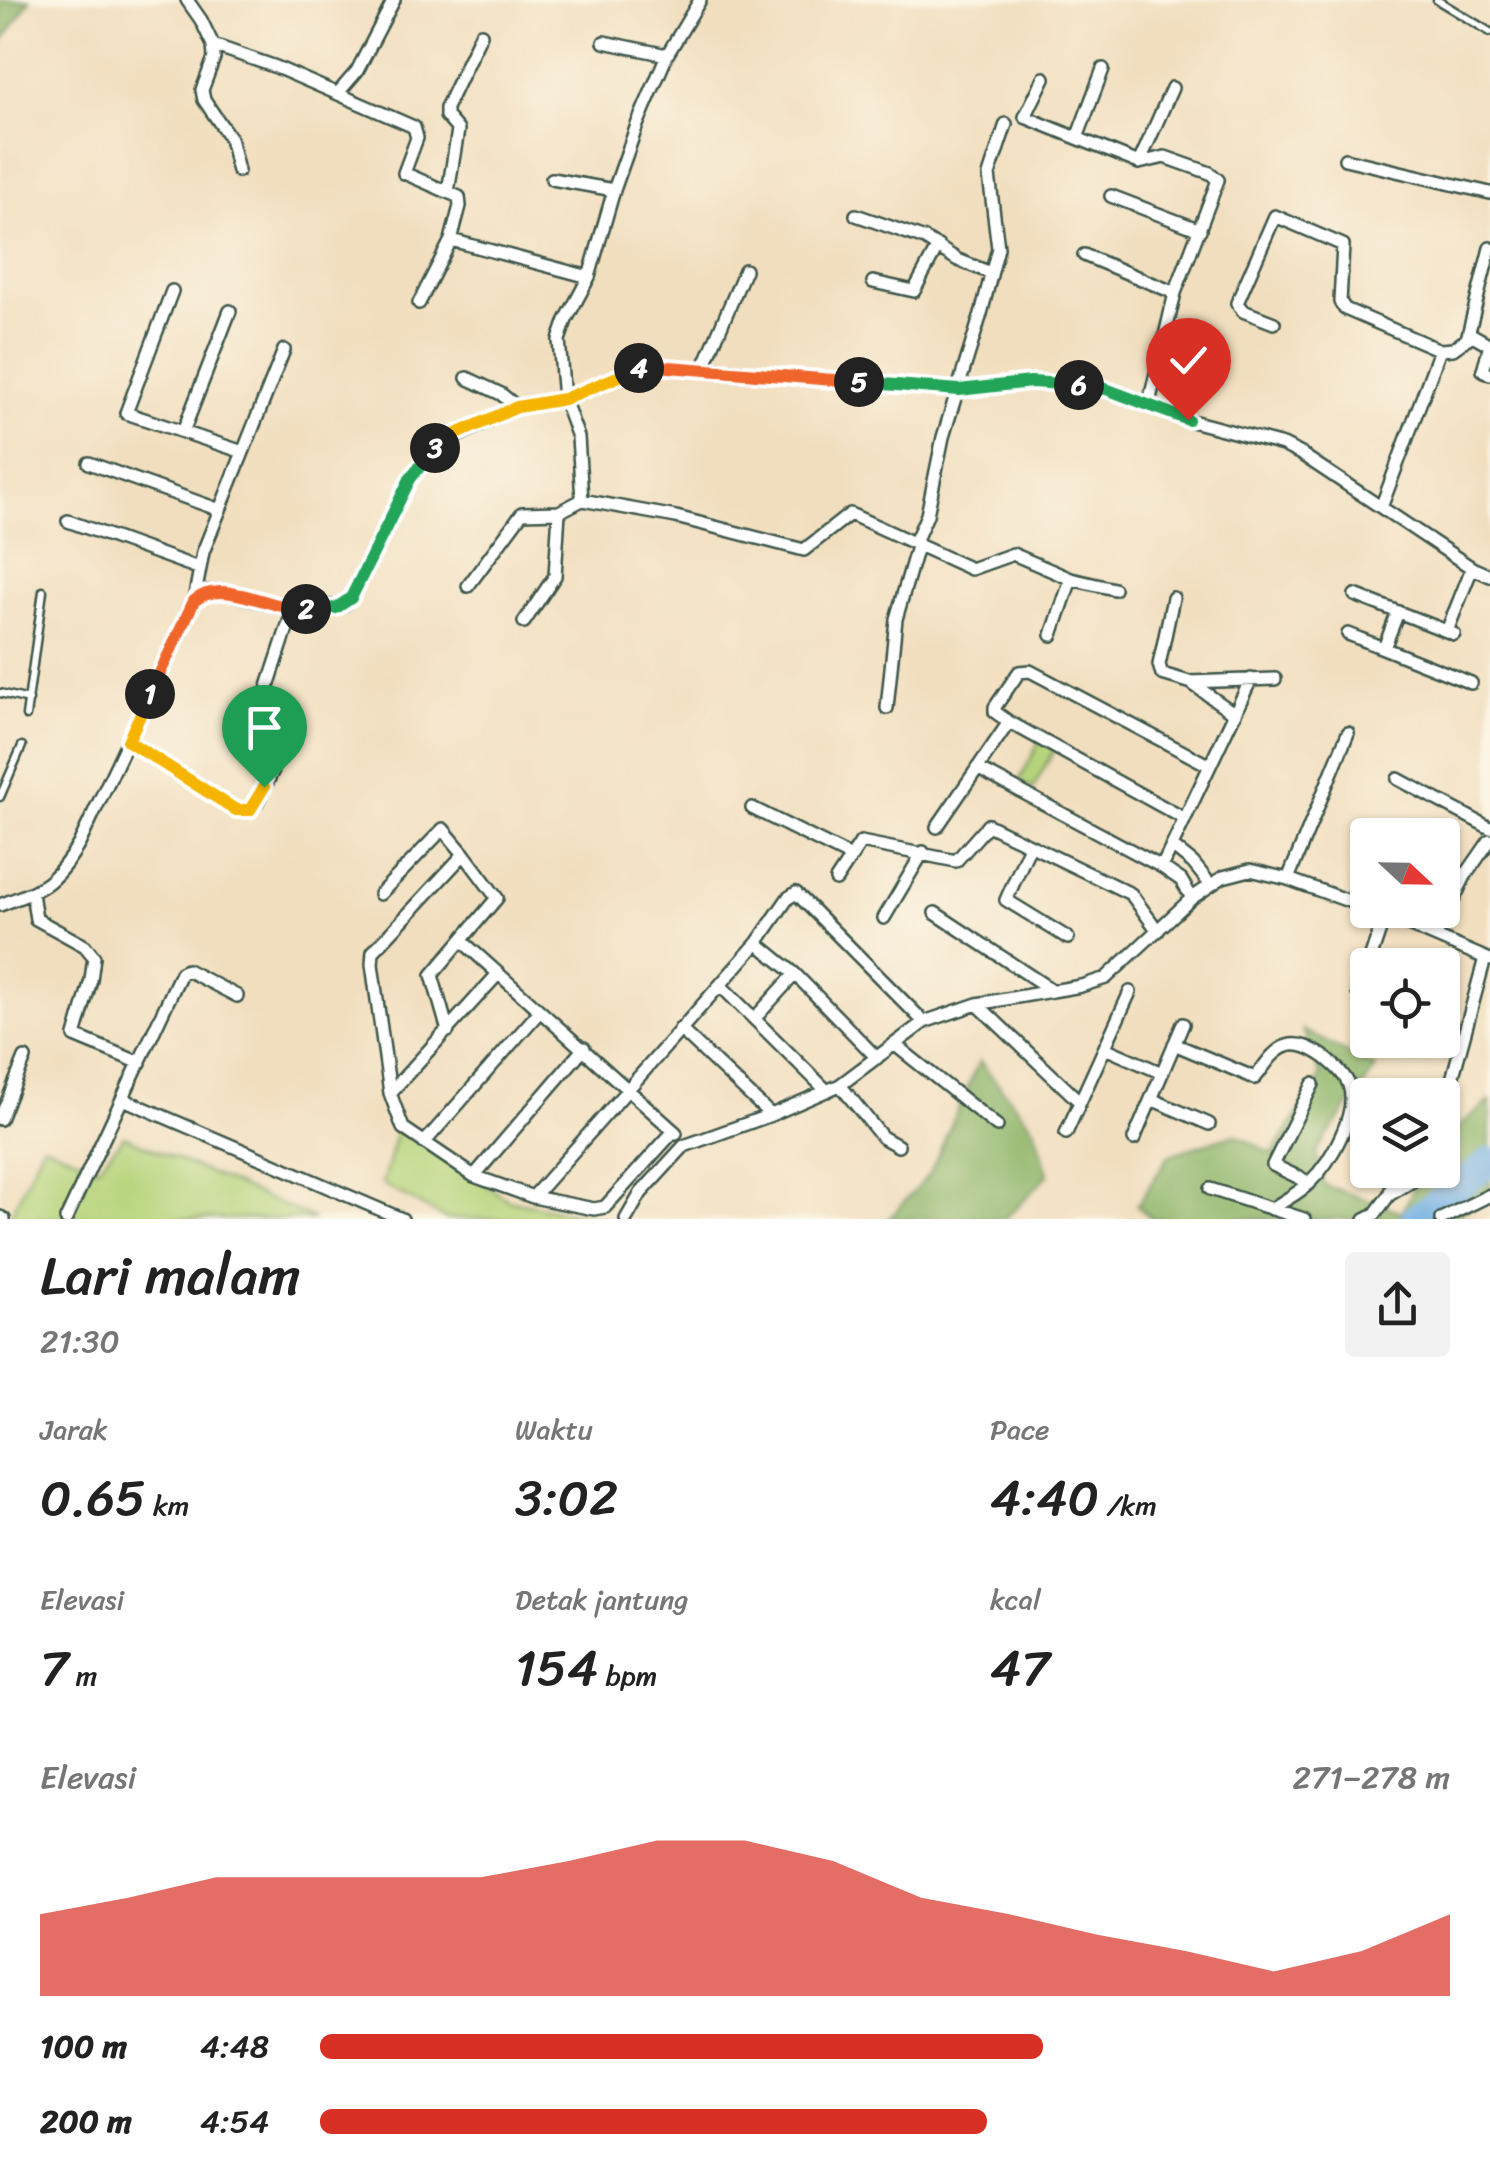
<!DOCTYPE html>
<html lang="id">
<head>
<meta charset="utf-8">
<style>
  :root { --surface:#fff; --page:#f2f2f2; --text:#222; --muted:#767676; --accent:#d93025 }
  body { margin:0; font-family:Sriracha,sans-serif; background:var(--page); color:var(--text); height:100vh; display:flex; flex-direction:column; font-size:38px; white-space:nowrap }
  * { box-sizing:border-box; margin:0 }
  p { font-size:32px; color:var(--muted) }
  .icon { flex:none; width:55px; height:55px; fill:none; stroke:currentColor; stroke-width:2; stroke-linecap:round; stroke-linejoin:round }
  .map { position:relative; height:1219px; overflow:hidden }
  .panel { display:flex; flex-direction:column; background:var(--surface); flex:1 }
  .panel>* { flex:none }
  .needle { width:65px; rotate:112deg }
  .controls { position:absolute; left:1350px; top:818px; display:grid; gap:20px }
  .controls a { display:grid; place-items:center; width:110px; height:110px; border-radius:10px; background:var(--surface); box-shadow:0 2px 8px #0004; font-size:50px }
  .pin { position:absolute; display:grid; place-items:center; width:85px; height:85px; color:#fff; margin:-102px -42px; border-radius:50% 50% 50% 0; rotate:-45deg; box-shadow:0 0 10px #0007 }
  .pin .icon { rotate:45deg }
  .km { position:absolute; width:50px; height:50px; margin:-25px; border-radius:50%; background:#222; color:#fff; font-size:28px; line-height:50px; text-align:center }
  .round { display:grid; place-items:center; flex:none; width:105px; height:105px; border-radius:10px; background:var(--page) }
  .overview { display:flex; align-items:center; justify-content:space-between; height:170px; padding:0 40px }
  h1 { font-size:55px; font-weight:600; line-height:75px }
  .stats { display:grid; grid-template-columns:repeat(3,1fr); gap:15px; height:170px; padding:10px 40px }
  .stats div { display:grid; align-content:center }
  .stats b { font-size:50px; font-weight:600 }
  .stats small { font-size:28px; font-weight:400 }
  .stats p { font-size:28px }
  .chart { height:280px; padding:20px 40px }
  .chart p { display:flex; justify-content:space-between }
  .chart svg { width:100%; height:180px; margin-top:10px; fill:var(--accent); opacity:.7 }
  ul { padding:0 40px; list-style:none; font-size:32px }
  li { display:grid; grid-template-columns:160px 120px 1fr; align-items:center; height:75px }
  li i { height:25px; border-radius:12px; background:var(--accent) }
  .map>svg:first-child { display:block }
  .green { fill:#b6d47b; stroke:#6a8858; stroke-width:2.5 }
  .forest { fill:#90b66b; stroke:#587a50; stroke-width:2.5 }
  .lines { fill:none; stroke-linecap:round; stroke-linejoin:round }
  .river { stroke:#72afe4; stroke-width:28 }
  .service-casing { stroke:#3e5549; stroke-width:11 }
  .minor-casing { stroke:#3e5549; stroke-width:16 }
  .service { stroke:#fff; stroke-width:6 }
  .minor { stroke:#fff; stroke-width:11 }
  .split-1-casing { stroke:#fff; stroke-width:20 }
  .split-2-casing { stroke:#fff; stroke-width:20 }
  .split-3-casing { stroke:#fff; stroke-width:20 }
  .split-4-casing { stroke:#fff; stroke-width:20 }
  .split-5-casing { stroke:#fff; stroke-width:20 }
  .split-6-casing { stroke:#fff; stroke-width:20 }
  .split-7-casing { stroke:#fff; stroke-width:20 }
  .split-1 { stroke:#f5b400; stroke-width:12 }
  .split-2 { stroke:#f0652b; stroke-width:12 }
  .split-3 { stroke:#22a559; stroke-width:12 }
  .split-4 { stroke:#f5b400; stroke-width:12 }
  .split-5 { stroke:#f0652b; stroke-width:12 }
  .split-6 { stroke:#22a559; stroke-width:12 }
  .split-7 { stroke:#22a559; stroke-width:12 }
</style>
</head>
<body>
<div class="map">
<svg width="1490" height="1219" viewBox="0 0 1490 1219">
  <rect width="100%" height="100%" fill="#fcf5e5"/>
  <filter id="ink" filterUnits="userSpaceOnUse"><feTurbulence type="fractalNoise" baseFrequency=".01" numOctaves="2"/><feDisplacementMap in="SourceGraphic" scale="20" xChannelSelector="R" yChannelSelector="G"/><feConvolveMatrix kernelMatrix="1 2 1 2 8 2 1 2 1" color-interpolation-filters="sRGB"/></filter>
  <filter id="wash" filterUnits="userSpaceOnUse"><feTurbulence type="fractalNoise" baseFrequency=".0048" numOctaves="4" result="noise"/><feDisplacementMap in="SourceGraphic" scale="40" xChannelSelector="R" yChannelSelector="G"/><feGaussianBlur stdDeviation="2.25" result="paint"/><feColorMatrix in="noise" values="0 0 0 0 0 0 0 0 0 0 0 0 0 0 0 0 0 1.4 0 .05"/><feComposite in="paint" operator="in"/></filter>
  <g filter="url(#wash)">
    <rect width="100%" height="100%" fill="#f1debe"/>
    <path class="green" d="M 1040,741 L 1055,748 L 1033,788 L 1019,781 Z
      M 399,1123 L 508,1200 L 602,1219 L 446,1219 L 382,1184 Z
      M 124,1136 L 314,1219 L 9,1219 L 43,1144 L 98,1167 Z"/>
    <path class="forest" d="M 0,0 L 30,0 L 0,45 Z
      M 1303,1030 L 1376,1068 L 1316,1152 L 1324,1185 L 1402,1212 L 1423,1170 L 1442,1170 L 1443,1139 L 1490,1101 L 1490,1198 L 1450,1219 L 1152,1219 L 1137,1206 L 1169,1155 L 1235,1134 L 1273,1154 L 1321,1076 Z
      M 979,1061 L 1036,1130 L 1048,1175 L 1005,1219 L 889,1219 L 930,1173 Z"/>
    <g class="lines">
      <path class="river" d="M 1414,1219 L 1462,1185 L 1490,1161"/>
    </g>
  </g>
  <g filter="url(#ink)">
    <g class="lines">
      <g class="service-casing">
        <path id="service" d="M 1437,0 L 1490,32
          M 0,693 L 29,700
          M 26,716 L 43,591
          M 0,797 L 22,746"/>
      </g>
      <g class="minor-casing">
        <path id="minor" d="M 187,0 L 201,20 L 213,45 L 276,67 L 414,127 L 417,138 L 404,173 L 459,197 L 460,206 L 451,240 L 589,277
          M 604,42 L 667,55
          M 213,45 L 214,58 L 202,90 L 204,100 L 230,138 L 238,171
          M 1044,78 L 1025,117 L 1139,163 L 1165,157 L 1210,173 L 1218,180 L 1175,293 L 1149,403
          M 338,93 L 357,71 L 394,0
          M 1077,138 L 1103,69
          M 1345,159 L 1490,193
          M 1139,163 L 1172,88
          M 552,179 L 614,190
          M 448,192 L 458,130 L 446,116 L 446,108 L 481,34
          M 1111,196 L 1200,230
          M 856,215 L 925,239 L 958,260 L 991,273
          M 1084,255 L 1175,293
          M 873,282 L 914,291 L 938,246
          M 172,291 L 126,413 L 243,452
          M 419,303 L 451,240
          M 1274,323 L 1243,311 L 1237,303 L 1275,216 L 1343,245 L 1340,302 L 1345,309 L 1440,350 L 1453,349 L 1467,339 L 1490,248
          M 1469,333 L 1490,345 L 1483,370 L 1490,374
          M 703,369 L 745,270
          M 467,378 L 501,394 L 517,407
          M 183,432 L 230,311
          M 89,463 L 220,510
          M 582,500 L 578,437 L 564,399 L 559,340 L 566,320 L 589,277 L 614,190 L 637,125 L 667,55 L 700,0
          M 1382,505 L 1440,350
          M 68,521 L 198,568
          M 915,542 L 927,515 L 943,437 L 981,314 L 998,248 L 989,175 L 1006,124
          M 468,586 L 522,513 L 559,512 L 582,500 L 676,517 L 804,550 L 850,514 L 971,569 L 1013,554 L 1071,579 L 1114,589
          M 1355,595 L 1454,634
          M 1173,598 L 1159,665 L 1162,674 L 1189,682 L 1275,679
          M 194,601 L 203,552 L 284,350
          M 524,622 L 555,576 L 559,512
          M 1447,631 L 1472,568
          M 1348,634 L 1471,683
          M 1052,635 L 1071,579
          M 1384,648 L 1398,612
          M 1190,682 L 1235,714
          M 887,708 L 896,619 L 918,543
          M 257,720 L 293,610
          M 128,741 L 237,810 L 249,810 L 258,801 L 273,770
          M 977,768 L 1162,867 L 1181,880 L 1192,898
          M 1398,779 L 1490,828
          M 752,808 L 851,857
          M 1185,819 L 1009,722 L 995,712 L 995,707 L 1019,672 L 1030,671 L 1210,766
          M 937,827 L 1009,722
          M 1379,830 L 1388,835
          M 1030,846 L 1006,900 L 1068,938
          M 1172,846 L 1193,863 L 1210,884
          M 1442,864 L 1465,876
          M 1162,867 L 1251,679
          M 1288,879 L 1348,733
          M 836,880 L 861,842 L 956,861 L 988,825 L 1131,894 L 1158,931
          M 32,893 L 36,919 L 85,946 L 94,957 L 91,980 L 75,1036 L 140,1063
          M 380,894 L 443,829 L 464,854
          M 0,905 C 44,888 54,885 79,844 L 194,601 L 204,592 L 220,591 L 293,610 L 344,605 L 351,598 L 410,479 L 437,446 L 517,407 L 564,399 L 639,368 L 656,366 L 703,369 L 959,390 L 1031,382 L 1070,383 L 1106,389 L 1188,420 L 1283,445 L 1301,454 L 1472,568 L 1490,576
          M 1373,910 L 1490,960
          M 935,913 L 1053,991
          M 884,918 L 923,852
          M 1436,935 L 1465,876 L 1490,840
          M 462,941 L 676,1133
          M 757,943 L 795,974 L 877,1058
          M 1368,965 L 1385,915
          M 720,985 L 827,1091
          M 1358,993 L 1368,966
          M 977,1004 L 1080,1102
          M 756,1017 L 795,974
          M 680,1029 L 771,1115
          M 448,1031 L 432,975 L 497,898 L 464,854 L 373,952 L 372,964 L 390,1093 L 403,1128 L 474,1176 L 533,1197 L 594,1209 L 605,1207 L 674,1131
          M 894,1044 L 997,1126
          M 1174,1044 L 1255,1078 C 1264,1067 1273,1050 1287,1046 C 1300,1042 1312,1049 1323,1056 C 1332,1063 1345,1074 1349,1085 C 1359,1113 1330,1163 1310,1182 C 1300,1193 1284,1200 1272,1209
          M 1105,1048 L 1162,1073
          M 840,1085 L 882,1137 L 898,1146
          M 390,1093 L 498,974
          M 123,1099 L 402,1219
          M 1151,1099 L 1209,1124
          M 1444,1109 L 1485,958
          M 0,1119 L 25,1058
          M 1066,1133 L 1130,992
          M 1134,1139 L 1183,1024
          M 424,1143 L 540,1011
          M 1442,1163 L 1446,1161
          M 474,1176 L 584,1048
          M 1310,1183 L 1273,1165 L 1313,1084
          M 1210,1189 L 1304,1219
          M 1389,1195 L 1397,1170
          M 533,1197 L 757,943 L 788,898 L 796,893 L 924,1022
          M 0,1217 L 4,1219
          M 66,1219 L 181,973 L 187,970 L 237,996
          M 626,1219 L 641,1193 L 684,1146 L 771,1115 L 840,1085 L 924,1022 L 977,1004 L 1081,986 L 1106,978 L 1192,898 L 1223,877 L 1250,870 L 1288,879 L 1368,908
          M 1365,1219 L 1375,1214 L 1389,1195 L 1431,1170
          M 1441,1219 L 1490,1195"/>
      </g>
      <use href="#service" class="service"/>
      <use href="#minor" class="minor"/>
    </g>
  </g>
  <g class="lines" filter="url(#ink)">
    <g class="split-1-casing">
      <path id="split-1" d="M 150,694 L 128,741 L 236,810 L 250,810 L 264,787"/>
    </g>
    <g class="split-2-casing">
      <path id="split-2" d="M 150,694 L 194,601 C 223,576 271,611 306,609"/>
    </g>
    <g class="split-3-casing">
      <path id="split-3" d="M 306,609 L 336,608 L 351,598 L 410,479 L 435,448"/>
    </g>
    <g class="split-4-casing">
      <path id="split-4" d="M 435,448 L 448,438 L 517,407 L 564,399 L 639,368"/>
    </g>
    <g class="split-5-casing">
      <path id="split-5" d="M 639,368 L 656,366 L 859,382"/>
    </g>
    <g class="split-6-casing">
      <path id="split-6" d="M 859,382 L 959,390 L 1031,382 L 1079,385"/>
    </g>
    <g class="split-7-casing">
      <path id="split-7" d="M 1079,385 L 1106,389 L 1188,420"/>
    </g>
    <use href="#split-1" class="split-1"/>
    <use href="#split-2" class="split-2"/>
    <use href="#split-3" class="split-3"/>
    <use href="#split-4" class="split-4"/>
    <use href="#split-5" class="split-5"/>
    <use href="#split-6" class="split-6"/>
    <use href="#split-7" class="split-7"/>
  </g>
</svg>
<div class="controls">
<a><svg class="needle" viewBox="-14 -14 28 28"><path d="M0-13l5 13h-10z" fill="#e53935"/><path d="M0 13l5-13h-10z" fill="#767676"/></svg></a>
<a><svg class="icon" aria-label="locate" viewBox="0 0 24 24"><circle cx="12" cy="12" r="6"/><path d="M12 2v4M12 18v4M2 12h4M18 12h4"/></svg></a>
<a><svg class="icon" aria-label="layers" viewBox="0 0 24 24"><path d="M12 4l9 5-9 5-9-5zM3 14l9 5 9-5"/></svg></a>
</div>
<div class="pin" style="left:264px;top:787px;background:#1e9e55"><svg class="icon" aria-label="arrive" viewBox="0 0 24 24"><path d="M6 21V4h12l-3 4 3 4H6"/></svg></div>
<div class="pin" style="left:1188px;top:420px;background:#d93025"><svg class="icon" aria-label="check" viewBox="0 0 24 24"><path d="M5 12l5 5 9-10"/></svg></div>
<b class="km" style="left:150px;top:694px">1</b>
<b class="km" style="left:306px;top:609px">2</b>
<b class="km" style="left:435px;top:448px">3</b>
<b class="km" style="left:639px;top:368px">4</b>
<b class="km" style="left:859px;top:382px">5</b>
<b class="km" style="left:1079px;top:385px">6</b>
</div>
<section class="panel">
<div class="overview"><div><h1>Lari malam</h1><p>21:30</p></div><a class="round"><svg class="icon" aria-label="share" viewBox="0 0 24 24"><path d="M12 15V3M7 8l5-5 5 5M5 13v7h14v-7"/></svg></a></div>
<div class="stats">
<div><p>Jarak</p><b>0.65<small> km</small></b></div>
<div><p>Waktu</p><b>3:02</b></div>
<div><p>Pace</p><b>4:40<small> /km</small></b></div>
</div>
<div class="stats">
<div><p>Elevasi</p><b>7<small> m</small></b></div>
<div><p>Detak jantung</p><b>154<small> bpm</small></b></div>
<div><p>kcal</p><b>47</b></div>
</div>
<div class="chart"><p><span>Elevasi</span>271–278 m</p>
<svg viewBox="0 0 160 44" preserveAspectRatio="none"><path d="M0 44V24L10 20L20 15L30 15L40 15L50 15L60 11L70 6L80 6L90 11L100 20L110 24L120 29L130 33L140 38L150 33L160 24V44z"/></svg>
</div>
<ul>
<li><b>100 m</b>4:48<i style="width:64%"></i></li>
<li><b>200 m</b>4:54<i style="width:59%"></i></li>
</ul>
</section>
</body>
</html>
